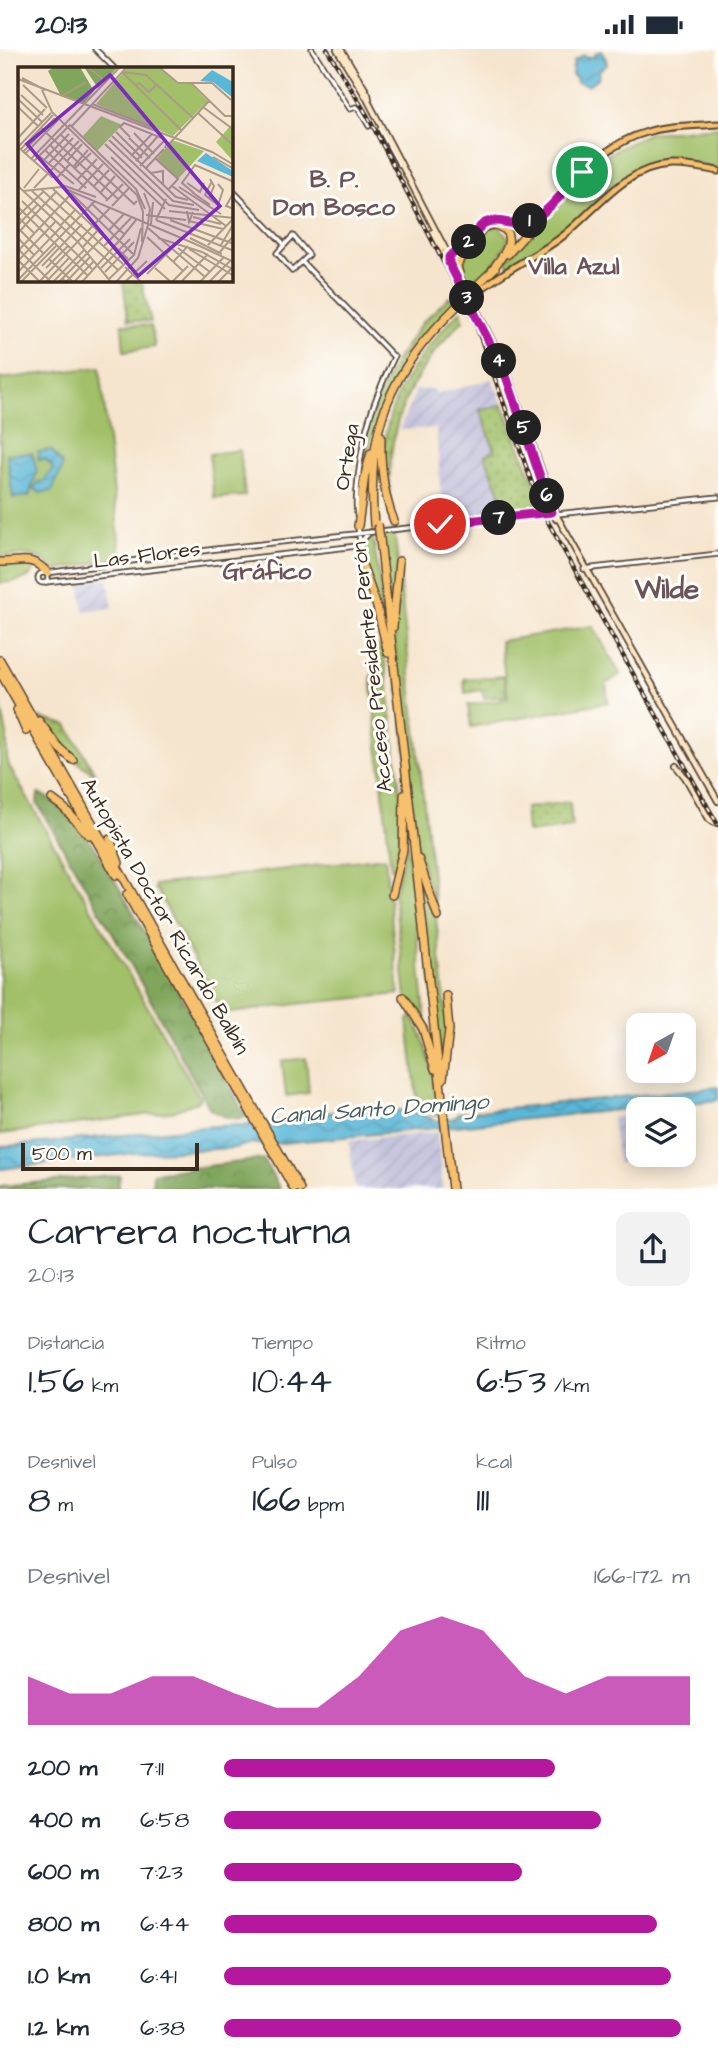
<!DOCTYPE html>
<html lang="es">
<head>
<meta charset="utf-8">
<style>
  :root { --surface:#fff; --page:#f2f2f3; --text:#1f2937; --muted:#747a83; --accent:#b5179e }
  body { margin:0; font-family:"Architects Daughter",sans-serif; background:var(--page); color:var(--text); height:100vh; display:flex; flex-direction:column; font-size:26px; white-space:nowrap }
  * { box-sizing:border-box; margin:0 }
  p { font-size:23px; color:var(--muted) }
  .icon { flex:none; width:38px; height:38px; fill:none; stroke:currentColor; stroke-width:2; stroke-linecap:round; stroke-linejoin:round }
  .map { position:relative; height:1140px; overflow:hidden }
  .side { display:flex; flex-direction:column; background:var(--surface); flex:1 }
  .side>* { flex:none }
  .needle { width:46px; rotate:220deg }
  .tools { position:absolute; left:626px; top:964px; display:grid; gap:14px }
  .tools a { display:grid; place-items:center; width:70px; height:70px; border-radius:14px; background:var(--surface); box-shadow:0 4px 18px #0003; font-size:35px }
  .scale { position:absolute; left:21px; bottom:18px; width:178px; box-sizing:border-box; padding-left:7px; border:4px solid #3b2a1e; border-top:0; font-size:19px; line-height:24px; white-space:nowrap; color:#3b2a1e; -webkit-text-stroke:5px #fdfcf7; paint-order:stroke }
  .pin { position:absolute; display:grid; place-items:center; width:60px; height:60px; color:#fff; margin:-30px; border:4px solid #fff; border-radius:50%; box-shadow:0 2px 7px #0007 }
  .km { position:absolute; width:35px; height:35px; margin:-18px; border-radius:50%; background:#222; color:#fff; font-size:19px; line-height:35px; text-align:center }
  .round { display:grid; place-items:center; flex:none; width:74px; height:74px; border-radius:14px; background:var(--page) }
  .headline { display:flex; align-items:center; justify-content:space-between; height:119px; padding:0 28px }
  h1 { font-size:38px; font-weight:600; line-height:52px }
  .metrics { display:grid; grid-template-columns:repeat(3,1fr); gap:10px; height:119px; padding:7px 28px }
  .metrics div { display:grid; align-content:center }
  .metrics b { font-size:35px; font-weight:600 }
  .metrics small { font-size:19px; font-weight:400 }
  .metrics p { font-size:19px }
  .chart { height:196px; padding:14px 28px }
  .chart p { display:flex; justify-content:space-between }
  .chart svg { width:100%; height:126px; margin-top:7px; fill:var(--accent); opacity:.7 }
  ul { padding:0 28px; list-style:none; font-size:23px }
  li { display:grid; grid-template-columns:112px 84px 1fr; align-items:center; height:52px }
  li i { height:18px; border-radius:9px; background:var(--accent) }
  .status { display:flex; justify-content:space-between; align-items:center; height:49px; padding:0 35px; background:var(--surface); direction:ltr }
  .status svg { height:19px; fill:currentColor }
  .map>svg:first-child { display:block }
  .industrial { fill:url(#industrial-furrows) }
  .green { fill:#a1c068; stroke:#6e7543; stroke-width:2 }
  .forest { fill:url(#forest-crowns); stroke:#5e683d; stroke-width:2 }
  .park { fill:url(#park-dots); stroke:#6e7543; stroke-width:2 }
  .water { fill:url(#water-waves); stroke:#4a707b; stroke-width:2 }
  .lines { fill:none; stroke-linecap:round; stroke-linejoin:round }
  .tertiary-casing { stroke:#574638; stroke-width:7 }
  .secondary-casing { stroke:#574638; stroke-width:8 }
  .primary-casing { stroke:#574638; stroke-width:9 }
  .motorway-casing { stroke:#574638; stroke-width:10 }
  .tertiary { stroke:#fff; stroke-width:3.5 }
  .secondary { stroke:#fce6c4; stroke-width:4.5 }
  .primary { stroke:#f7c06c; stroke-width:5 }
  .motorway { stroke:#f7c06c; stroke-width:7 }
  .rail-casing { stroke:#3b2a1e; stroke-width:4.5 }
  .rail { stroke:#fdfcf7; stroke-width:2; stroke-dasharray:5; stroke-linecap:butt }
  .motorway-bridge-casing { stroke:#574638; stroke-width:10; stroke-linecap:butt }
  .motorway-bridge { stroke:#f7c06c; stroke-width:7 }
  .route-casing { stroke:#fff; stroke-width:14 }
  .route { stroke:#b5179e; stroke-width:9 }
  .labels { text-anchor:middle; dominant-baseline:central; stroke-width:6; stroke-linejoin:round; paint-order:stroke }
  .street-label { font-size:21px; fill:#3b2a1e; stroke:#fdfcf7 }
  .water-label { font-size:23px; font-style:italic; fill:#465b5f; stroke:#fdfcf7 }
  .quarter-label { font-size:24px; font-weight:bold; fill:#6b5359; stroke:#fdfcf7 }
  .district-label { font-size:28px; font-weight:bold; fill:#6b5359; stroke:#fdfcf7 }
  .inset-road { fill:none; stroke:#ab9a88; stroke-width:2 }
  .view { fill:#7b2cbf; fill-opacity:0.15; stroke:#7b2cbf; stroke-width:3.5 }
  .inset-edge { fill:none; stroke:#3b2a1e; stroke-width:3.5 }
</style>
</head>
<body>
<div class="status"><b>20:13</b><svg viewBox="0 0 49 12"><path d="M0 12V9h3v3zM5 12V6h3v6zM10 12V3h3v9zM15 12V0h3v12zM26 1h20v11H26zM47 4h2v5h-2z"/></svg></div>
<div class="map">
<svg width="718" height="1140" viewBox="0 0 718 1140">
  <defs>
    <pattern id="industrial-furrows" width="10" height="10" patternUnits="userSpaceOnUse" patternTransform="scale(1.75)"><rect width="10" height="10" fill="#c2c1dc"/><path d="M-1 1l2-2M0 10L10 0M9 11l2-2" fill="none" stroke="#a8a6bc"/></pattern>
    <pattern id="forest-crowns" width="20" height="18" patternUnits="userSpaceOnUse" patternTransform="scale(1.75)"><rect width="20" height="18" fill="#80a65c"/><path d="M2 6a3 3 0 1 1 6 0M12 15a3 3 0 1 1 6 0" fill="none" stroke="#6a874b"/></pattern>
    <pattern id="park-dots" width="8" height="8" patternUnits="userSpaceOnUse" patternTransform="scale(1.75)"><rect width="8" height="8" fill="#a1c068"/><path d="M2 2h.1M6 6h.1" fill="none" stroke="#849c55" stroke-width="1.8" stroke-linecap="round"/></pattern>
    <pattern id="water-waves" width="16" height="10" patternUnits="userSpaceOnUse" patternTransform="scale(1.75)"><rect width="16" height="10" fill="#5ab7d8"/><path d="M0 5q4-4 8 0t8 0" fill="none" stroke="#4c95af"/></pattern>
  </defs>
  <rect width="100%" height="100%" fill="#fdfcf7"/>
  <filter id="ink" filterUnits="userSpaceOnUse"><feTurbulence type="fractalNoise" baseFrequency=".0143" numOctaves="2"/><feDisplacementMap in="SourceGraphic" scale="14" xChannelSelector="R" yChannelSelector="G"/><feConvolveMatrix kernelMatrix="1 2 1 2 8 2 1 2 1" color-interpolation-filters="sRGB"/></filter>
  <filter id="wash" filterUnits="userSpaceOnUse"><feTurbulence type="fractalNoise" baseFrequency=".00686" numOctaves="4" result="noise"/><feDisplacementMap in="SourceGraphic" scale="28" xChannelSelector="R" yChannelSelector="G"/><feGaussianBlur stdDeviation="1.57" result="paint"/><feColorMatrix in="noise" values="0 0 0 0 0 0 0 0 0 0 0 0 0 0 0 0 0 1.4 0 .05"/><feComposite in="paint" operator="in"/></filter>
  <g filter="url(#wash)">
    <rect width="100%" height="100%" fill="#f6e5ce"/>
    <path class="industrial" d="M 492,330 L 503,356 L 480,362 L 496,402 L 485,407 L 502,449 L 507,469 L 443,474 L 436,379 L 399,381 L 416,341 L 434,340 L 437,345 Z
      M 108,529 L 113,559 L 84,562 L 80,534 Z
      M 639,1065 L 639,1106 L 662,1106 L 662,1109 L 618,1114 L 612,1069 Z
      M 437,1083 L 443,1140 L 355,1140 L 349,1092 Z"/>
    <path class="green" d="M 718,78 L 718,119 L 670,110 L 644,118 L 625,128 L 571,176 L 510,217 L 506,212 L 583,127 L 613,102 L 649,84 Z
      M 499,177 L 509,190 L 495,215 L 471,239 L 460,219 L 463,211 L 485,179 Z
      M 122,275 L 151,277 L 155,298 L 124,302 Z
      M 100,318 L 121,509 L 53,522 C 42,500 20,508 0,507 L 0,330 Z
      M 240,401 L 245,447 L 214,449 L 209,405 Z
      M 394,482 L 398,514 L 391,578 L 383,484 Z
      M 371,486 L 373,486 L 385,578 L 365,516 L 362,496 Z
      M 0,514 L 28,514 L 35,517 C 34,532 12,533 0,534 Z
      M 399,525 L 435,856 L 417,800 L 397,622 L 394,577 Z
      M 593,577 L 620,625 L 606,635 L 608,653 L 471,678 L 468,656 L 508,650 L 500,592 Z
      M 374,597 L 383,597 L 403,767 L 395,820 L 391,819 L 371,628 L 376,618 Z
      M 0,653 L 7,686 L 7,709 L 9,717 L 200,1049 L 197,1053 L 174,1062 L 0,1085 Z
      M 407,793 L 425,966 L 427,982 L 407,955 L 394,846 Z
      M 385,808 L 399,945 L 305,954 L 223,965 L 157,841 L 155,841 L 155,836 Z
      M 418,817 L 436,869 L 448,985 L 442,1022 Z
      M 409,969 L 413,969 C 431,999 434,1033 438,1067 C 430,1066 420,1058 417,1051 L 408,972 Z
      M 306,1009 L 309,1044 L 286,1047 L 282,1012 Z"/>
    <path class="forest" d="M 38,745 C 56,746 90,791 101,807 L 189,961 L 246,1068 C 233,1071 221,1068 210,1060 L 130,914 L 37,754 Z
      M 263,1110 L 280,1140 L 152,1140 L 153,1124 Z
      M 120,1126 L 118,1140 L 0,1140 L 0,1137 Z"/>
    <path class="park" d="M 123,231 L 141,231 L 151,273 L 128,271 Z
      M 449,248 L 456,253 C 421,288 391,327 376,376 C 370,393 366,411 362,429 L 360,428 L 369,371 L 381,341 L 397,310 L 422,274 Z
      M 461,261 L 463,271 C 407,328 384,378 391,458 C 367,376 405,318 461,261 Z
      M 503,356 L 545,461 L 507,469 L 502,449 L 485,406 L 495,402 L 480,361 Z
      M 504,627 L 506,647 L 484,649 L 482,641 L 465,644 L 464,630 Z
      M 40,669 L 67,676 L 96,726 L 66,705 Z
      M 568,753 L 570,755 L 572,778 L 530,784 L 527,782 L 525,761 L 526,759 Z"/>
    <path class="water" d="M 601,2 L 606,10 L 607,16 L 600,20 L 598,29 L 588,36 L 576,33 L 576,29 L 572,26 L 574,12 L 584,6 L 587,9 L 588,7 L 595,9 L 594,5 Z
      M 51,401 L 62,415 L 62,419 L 52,442 L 40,444 L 34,439 L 39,432 L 42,434 L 53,420 L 52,417 L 45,410 L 39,411 L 38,403 Z
      M 32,404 L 37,422 L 29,447 L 13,449 L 7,405 Z
      M 718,1038 L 718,1051 L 263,1096 L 251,1094 L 235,1099 L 135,1104 L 0,1120 L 0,1098 L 215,1077 L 271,1075 L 309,1064 L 411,1061 L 437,1072 L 455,1069 L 459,1064 Z"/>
  </g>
  <g filter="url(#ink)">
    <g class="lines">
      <g class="tertiary-casing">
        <path id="tertiary" d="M 95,0 L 114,19
          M 312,0 L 350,60 L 356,58 L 359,60 L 369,77
          M 380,80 L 399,115
          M 231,140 L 284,195
          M 293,187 L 309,206 L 292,222 L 277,204 Z
          M 303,214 L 394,308 C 375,349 364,377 359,422 C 357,437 355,451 357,466
          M 557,465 L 718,448
          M 358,477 L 363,518
          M 381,482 L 552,463
          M 584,520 L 718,505
          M38 529a5 5 0 1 1 10 0a5 5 0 1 1-10 0Z
          M 47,524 L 216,500 L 373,483
          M 46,533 L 357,497 L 370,483"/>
      </g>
      <g class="secondary-casing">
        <path id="secondary" d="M 337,0 L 366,48 L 449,207
          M 341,0 L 368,45 L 369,50
          M 433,183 L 445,206
          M 449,214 L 498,309
          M 458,224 L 506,319 L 558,469 L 718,752
          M 549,452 L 556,470
          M 676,717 L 685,728 L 709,770 L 714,774"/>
      </g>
      <g class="primary-casing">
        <path id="primary" d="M 552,155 C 580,127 606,94 647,83 C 669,76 695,77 718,75
          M 480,178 C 498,163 515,185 539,166
          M 449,214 L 451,205 L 463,200 L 468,194
          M 474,246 C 500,223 531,210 559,190 C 595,164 621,119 670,116 C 686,115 702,119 718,122"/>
      </g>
      <g class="motorway-casing">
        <path id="motorway" d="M 444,204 L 452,211 L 461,209
          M 508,205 L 554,153
          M 459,225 L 457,217 L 460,210 L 483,179 L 493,175 L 506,181 C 514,197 501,208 492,221
          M 471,242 L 495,219
          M 381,387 C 380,417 383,444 394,472
          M 374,476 C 366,378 388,325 458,256
          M 358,477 L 365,426 L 371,404
          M 380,490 L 452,1140
          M 0,513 C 22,514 30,505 48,524
          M 363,518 L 377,558 L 388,604
          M 393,578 L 399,512
          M 0,611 L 300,1140
          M 0,623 L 116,826
          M 17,661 L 26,682
          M 39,672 L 59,699 L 73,711
          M 52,750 L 64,759 L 89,786
          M 110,790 L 119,814
          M 418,809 L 438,868
          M 127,845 L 294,1140
          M 392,846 L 403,801 L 404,746
          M 403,948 L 423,980 L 435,1020
          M 443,1030 L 449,981 L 446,946"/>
      </g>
      <use href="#tertiary" class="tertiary"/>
      <use href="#secondary" class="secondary"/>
      <use href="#primary" class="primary"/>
      <use href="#motorway" class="motorway"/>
      <g class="rail-casing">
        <path id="rail" d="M 327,0 L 367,66 L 476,276 L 537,448 L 548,473 L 718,776"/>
      </g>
      <use href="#rail" class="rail"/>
      <g class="motorway-bridge-casing">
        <path id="motorway-bridge" d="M 458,256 L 471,242
          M 378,475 L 380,490"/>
      </g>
      <use href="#motorway-bridge" class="motorway-bridge"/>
    </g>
  </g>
  <g class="lines" filter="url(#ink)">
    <g class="route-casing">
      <path id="route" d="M 440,475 L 552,463 L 505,324 L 449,214 L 449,208 C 453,202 460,203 466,197 C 472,190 476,181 483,175 C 497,166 515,181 531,172 C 551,161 566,139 582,123"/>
    </g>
    <use href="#route" class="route"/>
  </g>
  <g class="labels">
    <g class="street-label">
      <text transform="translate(347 408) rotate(-81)">Ortega</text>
      <text transform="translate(147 506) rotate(-7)">Las Flores</text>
      <text transform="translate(372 618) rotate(-96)">Acceso Presidente Perón</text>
      <text transform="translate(165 867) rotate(60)">Autopista Doctor Ricardo Balbín</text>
    </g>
    <g class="water-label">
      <text transform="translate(379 1060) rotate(-4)">Canal Santo Domingo</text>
    </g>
    <g class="quarter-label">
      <text x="334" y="131">B. P.<tspan x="334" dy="28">Don Bosco</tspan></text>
      <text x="574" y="218">Villa Azul</text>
      <text x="267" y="523">Gráfico</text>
    </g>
    <g class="district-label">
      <text x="667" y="540">Wilde</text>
    </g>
  </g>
  <g transform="translate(18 18)">
    <rect width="215" height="215" fill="#f6e5ce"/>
    <path d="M 110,0 L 141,0 L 160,17 L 173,17 L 190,34 L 155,69 L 78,37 ZM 83,49 L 104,58 L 79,84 L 65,69 ZM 215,56 L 215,94 L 198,75 ZM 154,73 L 186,84 L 160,112 L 139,92 Z" fill="#a1c068"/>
    <path d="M 36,0 L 62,0 L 76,24 L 65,37 L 43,29 L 30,4 ZM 66,0 L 100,0 L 80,21 Z" fill="#80a65c"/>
    <path d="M 194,3 L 215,15 L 215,31 L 195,15 L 182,14 ZM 188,86 L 215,104 L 215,110 L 179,94 Z" fill="#5ab7d8"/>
    <path class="inset-road" d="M 70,0 L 88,15M 141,0 L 160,16 L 194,16 L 213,33M 104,5 L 128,8 L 175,51M 105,6 L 163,63M 4,11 L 27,23M 0,12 L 194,85 L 216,98M 173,16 L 207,49 L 216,49M 5,18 L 29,41M 117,19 L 121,16 L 131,25 L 138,18M 24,23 L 34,45 L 119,128 L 125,145 L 124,175M 3,28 L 25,48M 44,29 L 68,15M 0,32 L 24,55M 74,37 L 134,60M 0,40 L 21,60M 185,40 L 216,63M 180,46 L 216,79M 54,59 L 109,0M 23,61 L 100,132M 98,65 L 124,91M 116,66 L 136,87M 42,67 L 116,137 L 119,134M 94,69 L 158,130 L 170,133M 112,70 L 102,60 L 106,56 L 144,71 L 149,76 L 147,81M 0,71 L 27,42M 111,71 L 132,91M 91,73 L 155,134 L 176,138M 87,77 L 151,138 L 181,143M 32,78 L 89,132M 150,78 L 191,34M 0,80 L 35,111M 0,80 L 33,46M 3,82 L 35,48M 27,83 L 68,121M 5,85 L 37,51M 7,87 L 40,53M 21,89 L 56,117M 113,89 L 134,67M 93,90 L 147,142M 195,90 L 216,102M 13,92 L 102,0M 138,92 L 160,112 L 150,123M 26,93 L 51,67M 16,94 L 52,58 L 118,122 L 127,142M 49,94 L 64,77M 118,94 L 140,69M 30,97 L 55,71M 122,99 L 146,74M 55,100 L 70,83M 57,101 L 73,86M 127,102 L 146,82M 133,106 L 145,104 L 145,117M 37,113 L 52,97M 59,113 L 79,92M 194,114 L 187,128 L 200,138 L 205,123 L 200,117M 169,116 L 182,125 L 186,116M 44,118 L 78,130M 0,119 L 60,175 L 93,215M 76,119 L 91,103M 154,119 L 208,159M 161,120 L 203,147M 6,121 L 21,102M 16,121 L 61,74M 35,122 L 110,192M 24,123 L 105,197M 5,124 L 43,120 L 175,176M 14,124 L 100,203M 60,124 L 85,97M 83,125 L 97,109M 174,125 L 192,138M 216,125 L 208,139 L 216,142M 126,126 L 132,142 L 130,156M 176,126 L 164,116 L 177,98 L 216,115M 54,127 L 115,187M 191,131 L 196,119 L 192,112M 4,134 L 74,202M 88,134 L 105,117M 73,136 L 107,168M 94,139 L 112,120M 0,140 L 69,208M 24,140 L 39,124M 151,144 L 216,151M 169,144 L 171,155 L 175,145M 128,148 L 168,153M 0,149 L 26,124M 0,150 L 16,166M 175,150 L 203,157M 138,153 L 216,184M 138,153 L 148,132M 152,153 L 216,177M 171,154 L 205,162M 133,157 L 135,135M 0,158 L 19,138M 43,158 L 58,142M 0,161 L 26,187M 130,161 L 187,210M 91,163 L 106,147M 0,166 L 23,141M 129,170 L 165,204M 0,171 L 16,188M 140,171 L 184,185 L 216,203M 172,171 L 204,187M 101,174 L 118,153M 173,175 L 216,195M 190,178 L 215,152M 203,178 L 216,156M 86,179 L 113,151M 65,180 L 80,163M 160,181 L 192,205M 0,182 L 33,215M 171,182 L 216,209M 0,184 L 54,126M 202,185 L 216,168M 31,192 L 55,215M 0,193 L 21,214M 0,194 L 37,155M 155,195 L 170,179M 24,199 L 64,157M 107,200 L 123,215M 28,201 L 50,179M 83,201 L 112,172M 137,201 L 153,215M 0,205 L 43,160M 87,205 L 116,175M 129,207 L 163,172M 44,211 L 48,215 L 72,190M 91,212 L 116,188 L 123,161M 0,213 L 76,135M 3,215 L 38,179M 21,215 L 92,141M 28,215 L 51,191M 35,215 L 67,182M 41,215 L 86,169M 56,215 L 76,194M 64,215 L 101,174M 98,215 L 120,191 L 130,158M 107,215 L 129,194M 154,215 L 170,199M 163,215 L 190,187M 182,215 L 206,190M 191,215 L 212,194M 200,215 L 216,199"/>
    <path class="view" d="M 92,8 L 202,139 L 120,209 L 9,77 Z"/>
    <rect width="215" height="215" class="inset-edge"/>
  </g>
</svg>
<div class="tools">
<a><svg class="needle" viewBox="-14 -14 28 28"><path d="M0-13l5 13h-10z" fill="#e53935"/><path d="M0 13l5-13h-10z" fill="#747a83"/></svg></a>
<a><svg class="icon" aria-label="layers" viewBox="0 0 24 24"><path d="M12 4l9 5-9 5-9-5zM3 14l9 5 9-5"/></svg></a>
</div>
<div class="scale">500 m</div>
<div class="pin" style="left:582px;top:123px;background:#1e9e55"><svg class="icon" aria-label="arrive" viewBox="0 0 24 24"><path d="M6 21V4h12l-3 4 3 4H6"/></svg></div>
<div class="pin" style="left:440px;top:475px;background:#d93025"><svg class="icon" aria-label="check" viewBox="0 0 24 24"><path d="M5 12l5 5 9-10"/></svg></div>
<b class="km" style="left:530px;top:172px">1</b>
<b class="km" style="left:469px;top:193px">2</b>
<b class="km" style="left:467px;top:249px">3</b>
<b class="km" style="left:499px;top:312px">4</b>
<b class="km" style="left:524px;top:379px">5</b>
<b class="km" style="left:547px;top:447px">6</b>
<b class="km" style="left:499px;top:469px">7</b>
</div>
<section class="side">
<div class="headline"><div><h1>Carrera nocturna</h1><p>20:13</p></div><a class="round"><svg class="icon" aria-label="share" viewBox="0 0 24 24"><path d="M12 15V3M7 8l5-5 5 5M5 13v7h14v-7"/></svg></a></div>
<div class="metrics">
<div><p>Distancia</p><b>1.56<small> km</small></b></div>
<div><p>Tiempo</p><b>10:44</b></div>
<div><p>Ritmo</p><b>6:53<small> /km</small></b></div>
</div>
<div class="metrics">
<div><p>Desnivel</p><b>8<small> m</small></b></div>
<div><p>Pulso</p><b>166<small> bpm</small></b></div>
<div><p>kcal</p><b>111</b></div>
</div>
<div class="chart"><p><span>Desnivel</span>166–172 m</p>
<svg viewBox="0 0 160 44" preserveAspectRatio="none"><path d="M0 44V27L10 33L20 33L30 27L40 27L50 33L60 38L70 38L80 27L90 11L100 6L110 11L120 27L130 33L140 27L150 27L160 27V44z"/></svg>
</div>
<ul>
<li><b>200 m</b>7:11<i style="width:71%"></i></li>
<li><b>400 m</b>6:58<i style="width:81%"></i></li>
<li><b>600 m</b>7:23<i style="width:64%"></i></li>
<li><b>800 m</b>6:44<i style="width:93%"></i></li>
<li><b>1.0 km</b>6:41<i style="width:96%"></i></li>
<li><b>1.2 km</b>6:38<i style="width:98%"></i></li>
</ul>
</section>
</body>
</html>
